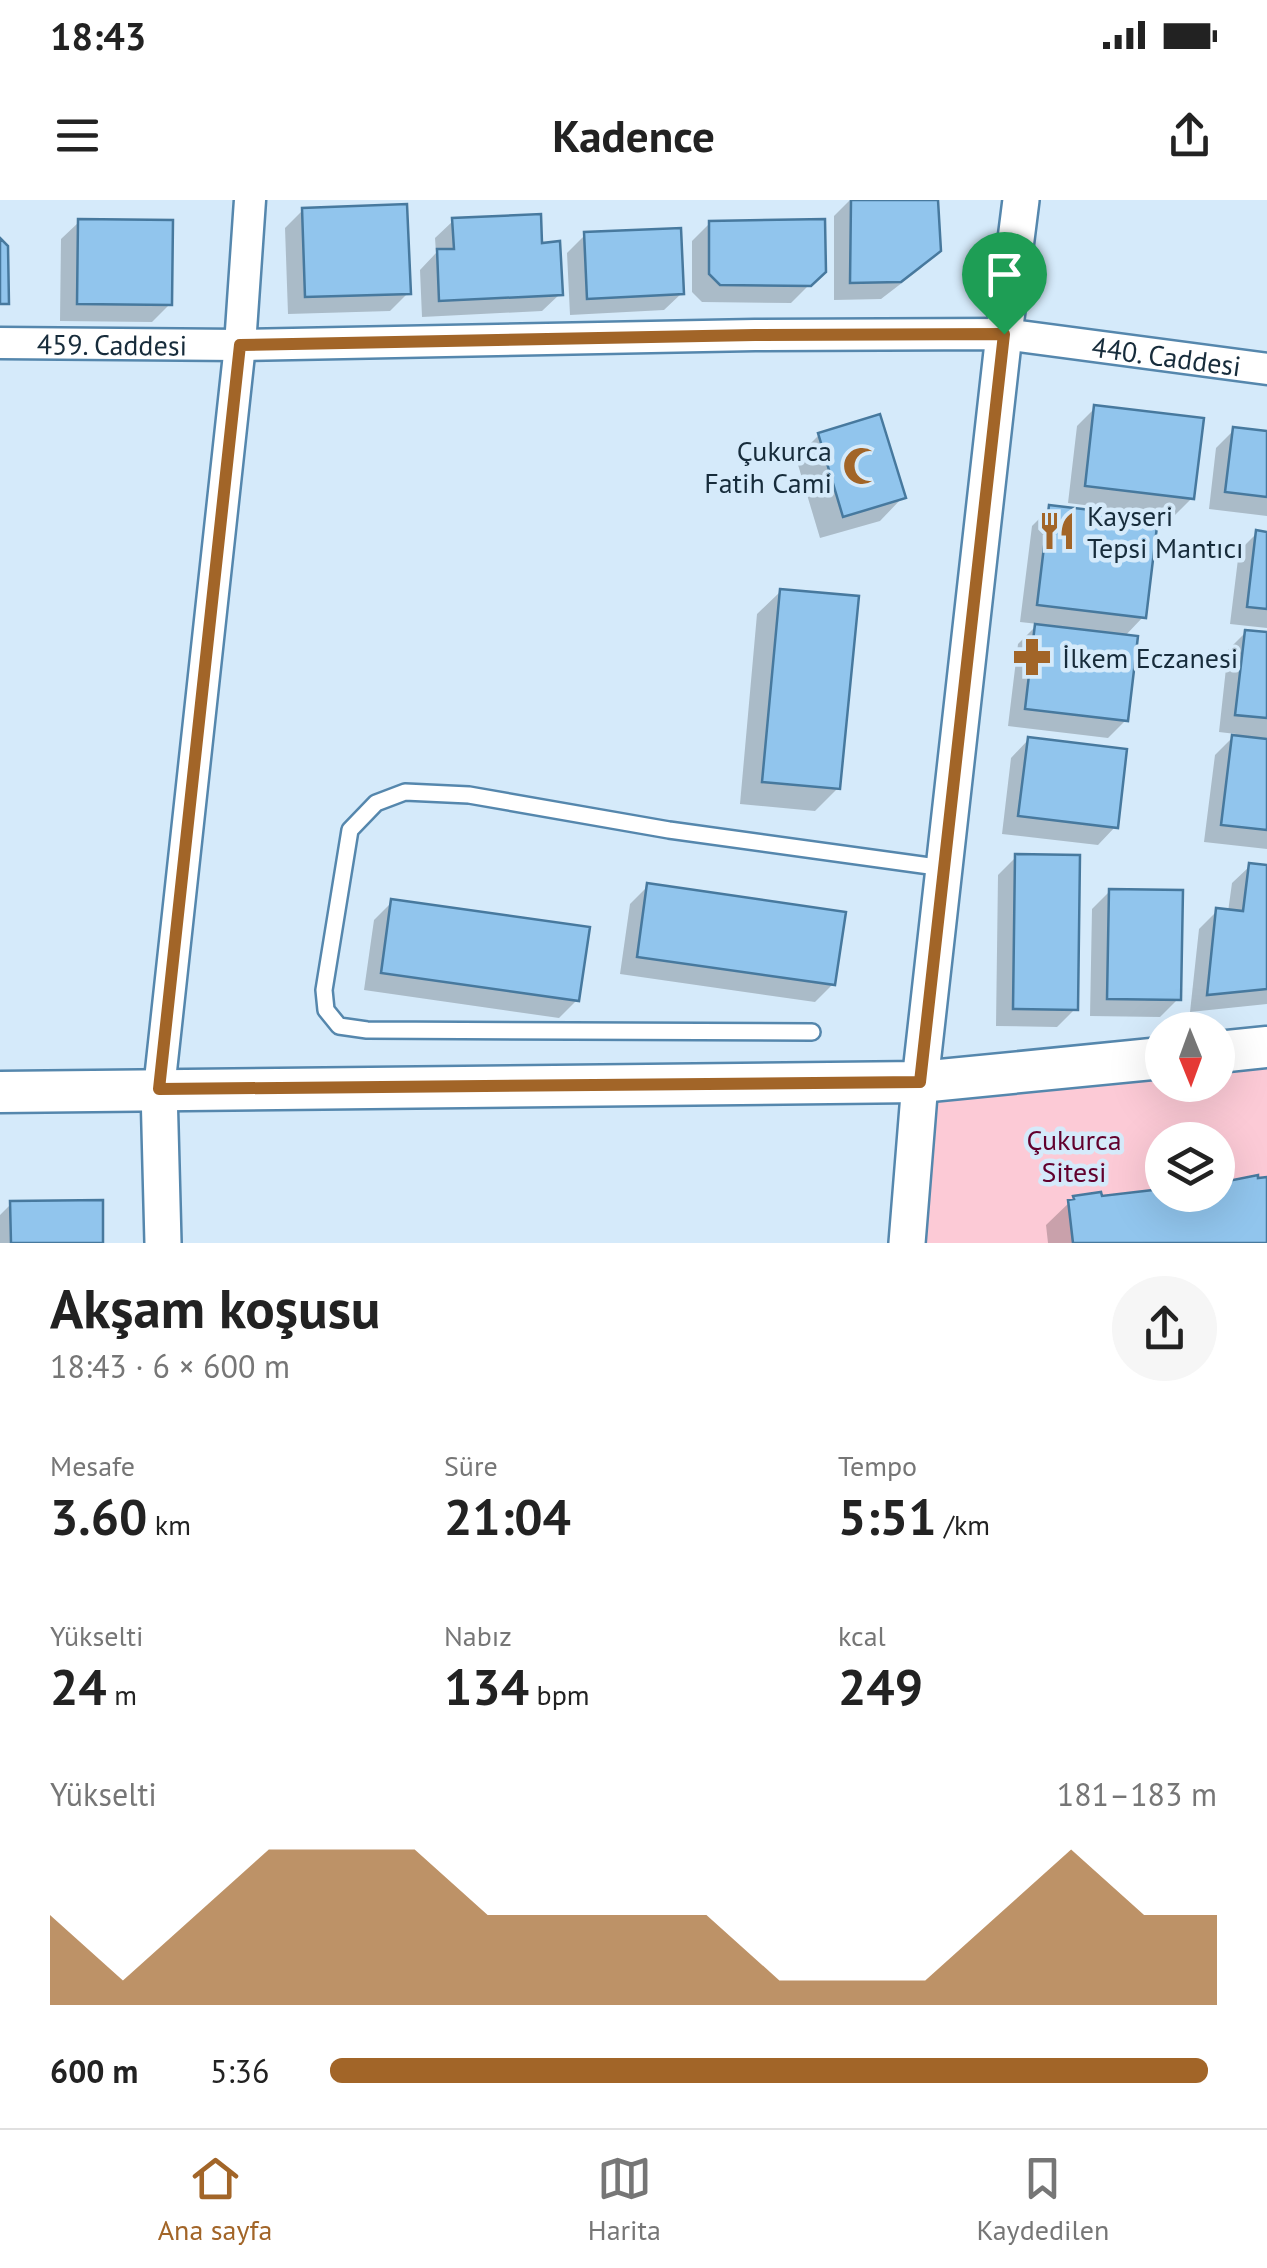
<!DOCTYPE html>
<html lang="tr">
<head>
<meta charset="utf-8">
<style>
  :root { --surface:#fff; --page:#f6f6f6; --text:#222; --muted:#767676; --line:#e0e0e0; --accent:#a26528 }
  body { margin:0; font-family:"PT Sans",sans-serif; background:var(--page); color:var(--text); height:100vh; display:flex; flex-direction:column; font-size:38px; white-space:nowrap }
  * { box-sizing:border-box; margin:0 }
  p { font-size:32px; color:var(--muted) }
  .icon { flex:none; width:55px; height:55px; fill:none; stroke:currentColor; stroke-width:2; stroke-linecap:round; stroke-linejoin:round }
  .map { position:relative; height:1043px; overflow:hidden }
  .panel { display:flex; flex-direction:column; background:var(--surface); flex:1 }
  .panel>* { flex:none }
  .needle { width:65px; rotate:179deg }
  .tools { position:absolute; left:1145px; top:812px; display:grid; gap:20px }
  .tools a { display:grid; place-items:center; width:90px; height:90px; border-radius:50%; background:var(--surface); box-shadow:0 10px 40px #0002; font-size:50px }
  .pin { position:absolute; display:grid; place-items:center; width:85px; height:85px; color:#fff; margin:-102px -42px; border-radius:50% 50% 50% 0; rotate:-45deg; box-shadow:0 0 10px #0007 }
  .pin .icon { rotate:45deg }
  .round { display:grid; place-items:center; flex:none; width:105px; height:105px; border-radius:52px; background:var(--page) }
  .headline { display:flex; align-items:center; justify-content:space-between; height:170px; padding:0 50px }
  h1 { font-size:55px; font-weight:600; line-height:75px }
  .stats { display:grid; grid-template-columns:repeat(3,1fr); gap:15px; height:170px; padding:10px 50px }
  .stats div { display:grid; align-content:center }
  .stats b { font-size:50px; font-weight:600 }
  .stats small { font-size:28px; font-weight:400 }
  .stats p { font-size:28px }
  .chart { height:280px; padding:20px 50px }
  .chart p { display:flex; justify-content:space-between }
  .chart svg { width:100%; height:180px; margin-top:10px; fill:var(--accent); opacity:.7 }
  ul { padding:0 50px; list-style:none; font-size:32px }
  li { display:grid; grid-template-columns:160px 120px 1fr; align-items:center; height:75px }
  li i { height:25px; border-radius:12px; background:var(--accent) }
  .status { display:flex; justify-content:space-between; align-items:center; height:70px; padding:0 50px; background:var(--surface); direction:ltr }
  .status svg { height:28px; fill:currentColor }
  header { display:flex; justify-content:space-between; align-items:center; height:130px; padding:0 50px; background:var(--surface); font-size:45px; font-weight:600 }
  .dock { display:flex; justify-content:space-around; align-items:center; height:140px; border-top:2px solid var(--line); background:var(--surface); font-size:28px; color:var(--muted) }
  .dock a { display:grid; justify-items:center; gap:5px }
  .dock .active { color:var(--accent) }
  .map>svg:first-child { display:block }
  .green { fill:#fccad6; fill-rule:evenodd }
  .shadow { fill:#0003 }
  .building { fill:#91c5ed; stroke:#47799e; stroke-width:2.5 }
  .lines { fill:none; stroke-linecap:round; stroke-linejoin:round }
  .service-casing { stroke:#5587ad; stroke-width:20 }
  .minor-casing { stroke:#5587ad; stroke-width:35 }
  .tertiary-casing { stroke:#5587ad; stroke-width:40 }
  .secondary-casing { stroke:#5587ad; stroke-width:45 }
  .service { stroke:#fff; stroke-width:15 }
  .minor { stroke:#fff; stroke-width:30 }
  .tertiary { stroke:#fff; stroke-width:35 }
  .secondary { stroke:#fff; stroke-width:40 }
  .route-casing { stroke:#fff; stroke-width:20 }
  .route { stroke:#a26528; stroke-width:12 }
  .labels { text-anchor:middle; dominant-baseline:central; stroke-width:9; stroke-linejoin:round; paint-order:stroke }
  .street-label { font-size:28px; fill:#172c3b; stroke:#d5eafa }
  .poi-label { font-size:28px; fill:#172c3b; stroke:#d5eafa; text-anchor:start }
  .park-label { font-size:28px; fill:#62002d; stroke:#d5eafa }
</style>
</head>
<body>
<div class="status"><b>18:43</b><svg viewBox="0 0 49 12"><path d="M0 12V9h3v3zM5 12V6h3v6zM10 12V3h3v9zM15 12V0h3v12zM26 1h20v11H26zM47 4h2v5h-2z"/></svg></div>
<header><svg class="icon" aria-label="menu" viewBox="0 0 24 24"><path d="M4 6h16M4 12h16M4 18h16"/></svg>Kadence<svg class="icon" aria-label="share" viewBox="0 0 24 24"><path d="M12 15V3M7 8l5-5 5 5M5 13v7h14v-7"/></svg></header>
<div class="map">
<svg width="1267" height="1043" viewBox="0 0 1267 1043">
  <rect width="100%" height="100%" fill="#d5eafa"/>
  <path class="green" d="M 1267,847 L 1267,1043 L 907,1043 L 920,882 L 1162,858 L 1162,885 L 1218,885 L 1218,852 ZM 1162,940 L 1218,940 L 1218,995 L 1162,995 Z"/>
  <path class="shadow" d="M 850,0 L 936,0 L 939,50 L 920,69 L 881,99 L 834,100 L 834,16 Z
    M 303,10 L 408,93 L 390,111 L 288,114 L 285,28 Z
    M 453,21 L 540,45 L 560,94 L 542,111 L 422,117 L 420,70 L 436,53 L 435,38 Z
    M 79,22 L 170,104 L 152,122 L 60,121 L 61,39 Z
    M 710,23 L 823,71 L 791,103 L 702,102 L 692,92 L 692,41 Z
    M 585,35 L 682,93 L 664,110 L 570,115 L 567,53 Z
    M 1095,208 L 1192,298 L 1174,316 L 1068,303 L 1077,226 Z
    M 1234,230 L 1267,234 L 1267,316 L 1209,309 L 1216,248 Z
    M 819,235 L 903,297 L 880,321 L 820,338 L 796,258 Z
    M 1050,308 L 1143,417 L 1124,437 L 1126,520 L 1108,538 L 1008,526 L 1018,444 L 1038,424 L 1020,422 L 1032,326 Z
    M 1257,333 L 1267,334 L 1267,428 L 1230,424 L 1239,351 Z
    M 781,391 L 838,588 L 815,611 L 740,604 L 757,414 Z
    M 1246,432 L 1267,435 L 1267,649 L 1204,642 L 1215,555 L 1236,534 L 1219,532 L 1228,450 Z
    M 1028,540 L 1115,627 L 1098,645 L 1002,634 L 1011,558 Z
    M 1016,657 L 1075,809 L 1057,827 L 996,826 L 998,675 Z
    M 1250,666 L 1267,668 L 1267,804 L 1190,812 L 1199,729 L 1217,711 L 1228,712 L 1232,683 Z
    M 648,686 L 833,784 L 815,802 L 620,774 L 630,704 Z
    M 1110,691 L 1178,799 L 1160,817 L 1090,816 L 1092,709 Z
    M 392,702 L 577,800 L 559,818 L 364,790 L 374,720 Z
    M 1232,983 L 1267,999 L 1267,1043 L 1048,1043 L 1046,1025 L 1074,998 L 1100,998 L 1162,991 L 1162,995 L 1218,995 L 1218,985 Z
    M 100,1003 L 101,1043 L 0,1043 L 0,1015 L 11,1004 Z"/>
  <path class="building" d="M 851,0 L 938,0 L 941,51 L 901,82 L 850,83 Z
    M 407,4 L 411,94 L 305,97 L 302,8 Z
    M 541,14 L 542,43 L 560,41 L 563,95 L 439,101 L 437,49 L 454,49 L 452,18 Z
    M 78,19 L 173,20 L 172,105 L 77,104 Z
    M 825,19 L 826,72 L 811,86 L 720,85 L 709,74 L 709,21 Z
    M 681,28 L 684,94 L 587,99 L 584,32 Z
    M 0,38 L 8,46 L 9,104 L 0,104 Z
    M 1094,205 L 1204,218 L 1194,299 L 1085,286 Z
    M 880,214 L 906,298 L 843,317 L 818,233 Z
    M 1233,227 L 1267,231 L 1267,297 L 1225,292 Z
    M 1049,305 L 1158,318 L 1146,418 L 1037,405 Z
    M 1256,330 L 1267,332 L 1267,409 L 1247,407 Z
    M 780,389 L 859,396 L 840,589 L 762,582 Z
    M 1035,424 L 1138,436 L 1128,521 L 1025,509 Z
    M 1245,430 L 1267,432 L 1267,518 L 1235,515 Z
    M 1232,535 L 1267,539 L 1267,630 L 1221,625 Z
    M 1028,537 L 1127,549 L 1118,628 L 1018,616 Z
    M 1015,654 L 1080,655 L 1078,810 L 1013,809 Z
    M 1249,663 L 1267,665 L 1267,789 L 1207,795 L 1216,708 L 1243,711 Z
    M 647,683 L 846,712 L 835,785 L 637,757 Z
    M 1109,689 L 1183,690 L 1181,800 L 1107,799 Z
    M 391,699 L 590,727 L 579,801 L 381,773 Z
    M 1258,975 L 1258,978 L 1267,977 L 1267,1043 L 1073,1043 L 1068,1000 L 1074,999 L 1073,996 L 1101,992 L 1102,996 L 1162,989 L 1162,995 L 1218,995 L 1218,983 Z
    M 103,1000 L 103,1043 L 11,1043 L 10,1001 Z"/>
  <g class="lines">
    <g class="service-casing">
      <path id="service" d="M 812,832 L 367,830 L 339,826 L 326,810 L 324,790 L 350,630 L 376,603 L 405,592 L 469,595 L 669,630 L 944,668"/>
    </g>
    <g class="minor-casing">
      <g id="minor">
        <path id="s1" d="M 0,143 L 240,145 L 755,135 L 1004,134 L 1267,169"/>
        <path d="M 159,889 L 240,145 L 250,0"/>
      </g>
    </g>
    <g class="tertiary-casing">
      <path id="tertiary" d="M 159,889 L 163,1043
        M 907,1043 L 920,882 L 1004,134 L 1021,0"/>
    </g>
    <g class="secondary-casing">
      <path id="secondary" d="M 1218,852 L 1267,847
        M 0,892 L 920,882 L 1162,858"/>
    </g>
    <use href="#service" class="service"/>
    <use href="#minor" class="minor"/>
    <use href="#tertiary" class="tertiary"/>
    <use href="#secondary" class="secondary"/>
  </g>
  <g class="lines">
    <g class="route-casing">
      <path id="route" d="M 1004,134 L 920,882 L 159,889 L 240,145 L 755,135 Z"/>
    </g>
    <use href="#route" class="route"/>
  </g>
  <defs>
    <g id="mosque-bare" transform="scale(3)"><path d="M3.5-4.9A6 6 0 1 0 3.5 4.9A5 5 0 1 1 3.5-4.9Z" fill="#a26528" stroke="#d5eafa" stroke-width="2.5" paint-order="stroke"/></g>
    <g id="restaurant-bare" transform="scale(3)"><path d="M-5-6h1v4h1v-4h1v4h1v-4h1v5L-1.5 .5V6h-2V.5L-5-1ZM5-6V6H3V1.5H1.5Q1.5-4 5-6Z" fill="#a26528" stroke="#d5eafa" stroke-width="2.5" paint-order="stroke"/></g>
    <g id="pharmacy-bare" transform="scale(3)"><path d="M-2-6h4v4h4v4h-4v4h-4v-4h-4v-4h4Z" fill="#a26528" stroke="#d5eafa" stroke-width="2.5" paint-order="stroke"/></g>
  </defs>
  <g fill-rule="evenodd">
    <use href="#mosque-bare" x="862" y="266"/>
    <use href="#restaurant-bare" x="1057" y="331"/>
    <use href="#pharmacy-bare" x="1032" y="457"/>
  </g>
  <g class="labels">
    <g class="street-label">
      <text stroke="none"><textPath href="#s1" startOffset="112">459. Caddesi</textPath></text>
      <text stroke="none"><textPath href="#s1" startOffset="1168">440. Caddesi</textPath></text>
    </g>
    <g class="poi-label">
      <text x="832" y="250" text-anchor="end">Çukurca<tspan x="832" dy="32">Fatih Cami</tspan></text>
      <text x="1087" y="315">Kayseri<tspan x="1087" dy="32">Tepsi Mantıcı</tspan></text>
      <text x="1062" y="457">İlkem Eczanesi</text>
    </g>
    <g class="park-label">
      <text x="1074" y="939">Çukurca<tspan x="1074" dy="32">Sitesi</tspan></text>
    </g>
  </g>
</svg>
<div class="tools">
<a><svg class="needle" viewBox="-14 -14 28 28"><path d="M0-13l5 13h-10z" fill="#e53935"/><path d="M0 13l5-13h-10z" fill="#767676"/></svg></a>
<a><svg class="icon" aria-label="layers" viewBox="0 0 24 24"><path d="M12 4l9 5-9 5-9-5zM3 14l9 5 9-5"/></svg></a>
</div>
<div class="pin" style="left:1004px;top:134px;background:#1e9e55"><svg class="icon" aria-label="arrive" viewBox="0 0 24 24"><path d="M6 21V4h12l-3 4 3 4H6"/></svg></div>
</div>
<section class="panel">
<div class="headline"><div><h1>Akşam koşusu</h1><p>18:43 · 6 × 600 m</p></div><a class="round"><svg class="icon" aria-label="share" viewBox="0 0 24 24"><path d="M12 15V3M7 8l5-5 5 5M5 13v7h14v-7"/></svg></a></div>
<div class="stats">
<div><p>Mesafe</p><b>3.60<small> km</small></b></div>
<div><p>Süre</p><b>21:04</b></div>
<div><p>Tempo</p><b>5:51<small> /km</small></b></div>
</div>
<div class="stats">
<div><p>Yükselti</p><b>24<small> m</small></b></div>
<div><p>Nabız</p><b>134<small> bpm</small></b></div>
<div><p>kcal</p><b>249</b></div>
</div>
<div class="chart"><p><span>Yükselti</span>181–183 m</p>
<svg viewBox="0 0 160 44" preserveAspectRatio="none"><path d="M0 44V22L10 38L20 22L30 6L40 6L50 6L60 22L70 22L80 22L90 22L100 38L110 38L120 38L130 22L140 6L150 22L160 22V44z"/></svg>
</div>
<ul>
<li><b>600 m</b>5:36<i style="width:99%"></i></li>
</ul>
</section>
<nav class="dock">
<a class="active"><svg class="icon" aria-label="home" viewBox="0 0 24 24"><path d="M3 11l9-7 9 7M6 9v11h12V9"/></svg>Ana sayfa</a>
<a><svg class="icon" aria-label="map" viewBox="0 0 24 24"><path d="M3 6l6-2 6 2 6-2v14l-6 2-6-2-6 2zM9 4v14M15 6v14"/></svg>Harita</a>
<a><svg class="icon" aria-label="saved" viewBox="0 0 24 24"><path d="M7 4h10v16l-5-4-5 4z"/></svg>Kaydedilen</a>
</nav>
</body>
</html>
